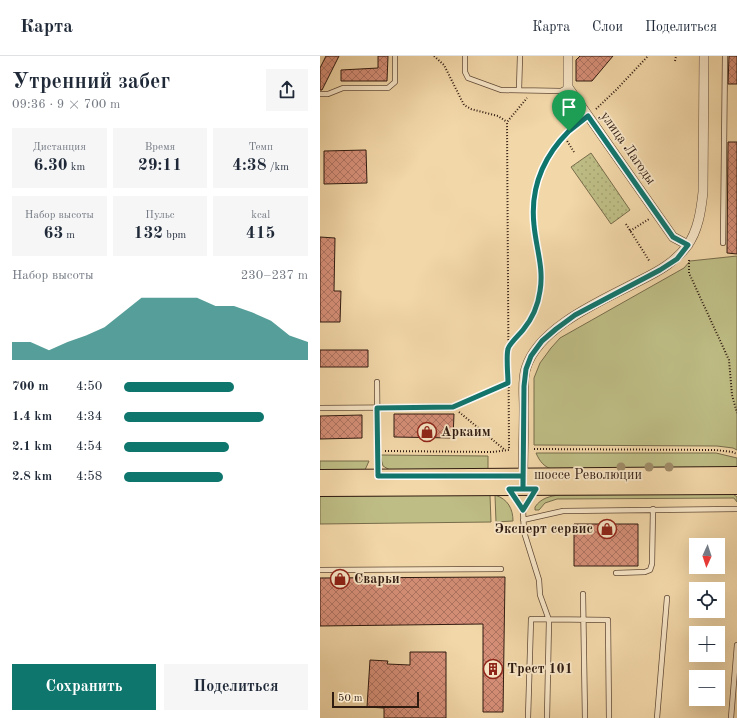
<!DOCTYPE html>
<html lang="ru">
<head>
<meta charset="utf-8">
<style>
  :root { --surface:#fff; --page:#f6f6f7; --text:#1f2937; --muted:#747a83; --line:#e0e1e3; --accent:#0f766e }
  body { margin:0; font-family:"Old Standard TT",serif; background:var(--page); color:var(--text); height:100vh; display:flex; flex-direction:column; font-size:15px; white-space:nowrap }
  * { box-sizing:border-box; margin:0 }
  p { font-size:13px; color:var(--muted) }
  .icon { flex:none; width:22px; height:22px; fill:none; stroke:currentColor; stroke-width:2; stroke-linecap:round; stroke-linejoin:round }
  .map { position:relative; flex:1; overflow:hidden }
  .side { display:flex; flex-direction:column; background:var(--surface); width:320px }
  .side>* { flex:none }
  .needle { width:26px; rotate:183deg }
  .buttons { position:absolute; left:369px; top:482px; display:grid; gap:8px }
  .buttons a { display:grid; place-items:center; width:36px; height:36px; border-radius:0px; background:var(--surface); box-shadow:0 4px 16px #0002; font-size:20px }
  .scale { position:absolute; left:12px; bottom:10px; width:87px; box-sizing:border-box; padding-left:4px; border:2px solid #301b11; border-top:0; font-size:11px; line-height:14px; white-space:nowrap; color:#301b11; -webkit-text-stroke:3px #f7e5c6; paint-order:stroke }
  .pin { position:absolute; display:grid; place-items:center; width:34px; height:34px; color:#fff; margin:-41px -17px; border-radius:50% 50% 50% 0; rotate:-45deg; box-shadow:0 0 4px #0007 }
  .pin .icon { rotate:45deg }
  .round { display:grid; place-items:center; flex:none; width:42px; height:42px; border-radius:0px; background:var(--page) }
  .head { display:flex; align-items:center; justify-content:space-between; height:68px; padding:0 12px }
  h1 { font-size:22px; font-weight:700; line-height:30px }
  .stats { display:grid; grid-template-columns:repeat(3,1fr); gap:6px; height:68px; padding:4px 12px }
  .stats div { display:grid; align-content:center; border-radius:0px; background:var(--page); text-align:center }
  .stats b { font-size:17px; font-weight:700 }
  .stats small { font-size:11px; font-weight:400 }
  .stats p { font-size:11px }
  .chart { height:112px; padding:8px 12px }
  .chart p { display:flex; justify-content:space-between }
  .chart svg { width:100%; height:72px; margin-top:4px; fill:var(--accent); opacity:.7 }
  .action { display:flex; gap:8px; margin-top:auto; padding:8px 12px }
  .action a { flex:1; height:46px; border-radius:0px; background:var(--accent); color:#fff; font-size:16px; font-weight:700; line-height:46px; text-align:center }
  .action a+a { background:var(--page); color:var(--text) }
  ul { padding:0 12px; list-style:none; font-size:13px }
  li { display:grid; grid-template-columns:64px 48px 1fr; align-items:center; height:30px }
  li i { height:10px; border-radius:5px; background:var(--accent) }
  header { display:flex; align-items:center; gap:24px; box-sizing:border-box; height:56px; padding:0 20px; background:var(--surface); border-bottom:1px solid var(--line) }
  header strong { font-size:19px }
  nav { display:flex; gap:22px; margin-inline-start:auto; font-size:14px }
  main { display:flex; flex:1; min-height:0 }
  .map>svg:first-child { display:block }
  .grass { fill:#bebd85; stroke:#776c4b }
  .park { fill:url(#park-dots); stroke:#776c4b }
  .building { fill:url(#building-cross-hatch); stroke:#301b11 }
  .lines { fill:none; stroke-linecap:round; stroke-linejoin:round }
  .lane-casing { stroke:#604a37; stroke-width:6 }
  .street-casing { stroke:#604a37; stroke-width:10 }
  .primary-casing { stroke:#301b11; stroke-width:16 }
  .path { stroke:#301b11; stroke-width:2; stroke-dasharray:1 2; stroke-linecap:butt }
  .lane { stroke:#f7e5c6; stroke-width:4.5 }
  .street { stroke:#f7e5c6; stroke-width:9 }
  .primary { stroke:#f2d7a8; stroke-width:14 }
  .tree { fill:#9f8b68 }
  .route-casing { stroke:#fff; stroke-width:8 }
  .route { stroke:#0f766e; stroke-width:5 }
  .labels { text-anchor:middle; dominant-baseline:central; stroke-width:3.5; stroke-linejoin:round; paint-order:stroke }
  .street-label { font-size:14px; fill:#301b11; stroke:#f7e5c6 }
  .poi-label { font-size:14px; font-weight:bold; fill:#301b11; stroke:#f7e5c6; text-anchor:start }
</style>
</head>
<body>
<header>
<strong>Карта</strong>
<nav><a>Карта</a><a>Слои</a><a>Поделиться</a></nav>
</header>
<main>
<section class="side">
<div class="head"><div><h1>Утренний забег</h1><p>09:36 · 9 × 700 m</p></div><a class="round"><svg class="icon" aria-label="share" viewBox="0 0 24 24"><path d="M12 15V3M7 8l5-5 5 5M5 13v7h14v-7"/></svg></a></div>
<div class="stats">
<div><p>Дистанция</p><b>6.30<small> km</small></b></div>
<div><p>Время</p><b>29:11</b></div>
<div><p>Темп</p><b>4:38<small> /km</small></b></div>
</div>
<div class="stats">
<div><p>Набор высоты</p><b>63<small> m</small></b></div>
<div><p>Пульс</p><b>132<small> bpm</small></b></div>
<div><p>kcal</p><b>415</b></div>
</div>
<div class="chart"><p><span>Набор высоты</span>230–237 m</p>
<svg viewBox="0 0 160 44" preserveAspectRatio="none"><path d="M0 44V33L10 33L20 38L30 33L40 29L50 24L60 15L70 6L80 6L90 6L100 6L110 11L120 11L130 15L140 20L150 29L160 33V44z"/></svg>
</div>
<ul>
<li><b>700 m</b>4:50<i style="width:60%"></i></li>
<li><b>1.4 km</b>4:34<i style="width:76%"></i></li>
<li><b>2.1 km</b>4:54<i style="width:57%"></i></li>
<li><b>2.8 km</b>4:58<i style="width:54%"></i></li>
</ul>
<div class="action"><a>Сохранить</a><a>Поделиться</a></div>
</section>
<div class="map">
<svg width="417" height="662" viewBox="0 0 417 662">
  <defs>
    <pattern id="park-dots" width="8" height="8" patternUnits="userSpaceOnUse"><rect width="8" height="8" fill="#bebd85"/><path d="M2 2h.1M6 6h.1" fill="none" stroke="#a4a272" stroke-width="1.8" stroke-linecap="round"/></pattern>
    <pattern id="building-cross-hatch" width="8" height="8" patternUnits="userSpaceOnUse"><rect width="8" height="8" fill="#d68f78"/><path d="M0 0l8 8M0 8l8-8" fill="none" stroke="#ae7461"/></pattern>
  </defs>
  <rect width="100%" height="100%" fill="#f2d7a8"/>
  <filter id="stains"><feTurbulence type="fractalNoise" baseFrequency=".005" numOctaves="4"/><feColorMatrix values="0 0 0 0 .2 0 0 0 0 .09 0 0 0 0 .02 0 0 0 .5 -.17"/></filter>
  <radialGradient id="worn" r=".72"><stop offset=".6" stop-color="#630" stop-opacity="0"/><stop offset="1" stop-color="#630" stop-opacity=".3"/></radialGradient>
  <path class="grass" d="M 417,200 L 417,394 L 413,392 L 397,390 L 214,389 L 214,322 L 220,307 L 231,292 L 240,282 L 364,212 L 370,205 Z
    M 216,397 L 396,397 L 417,402 L 417,413 L 234,414 C 224,411 220,406 216,397 Z
    M 60,399 L 168,400 L 168,414 L 73,415 L 68,413 L 63,410 Z
    M 0,405 L 49,405 L 45,414 L 41,415 L 0,415 Z
    M 413,438 L 417,441 L 417,446 L 414,442 L 237,443 L 225,447 L 219,454 L 215,454 L 215,451 C 221,442 230,440 240,439 Z
    M 170,439 L 171,466 L 0,468 L 0,440 Z
    M 175,439 C 188,443 193,453 193,465 L 176,466 Z"/>
  <path class="park" d="M 271,97 L 310,154 L 291,168 L 251,111 Z"/>
  <path class="building" d="M 6,0 L 19,0 L 2,34 L 0,34 L 0,12 Z
    M 58,0 L 68,0 L 67,25 L 21,25 L 21,14 L 58,12 Z
    M 260,0 L 293,0 L 272,25 L 256,25 L 256,4 Z
    M 409,0 L 417,0 L 417,28 L 408,28 Z
    M 408,86 L 417,86 L 417,198 L 407,197 Z
    M 46,94 L 47,127 L 4,128 L 4,95 Z
    M 0,181 L 15,182 L 14,235 L 21,235 L 20,266 L 0,266 Z
    M 0,294 L 48,294 L 48,311 L 0,311 Z
    M 74,358 L 134,358 L 133,382 L 74,381 Z
    M 42,359 L 42,382 L 0,383 L 0,360 Z
    M 254,468 L 318,468 L 318,510 L 254,510 Z
    M 185,521 L 183,656 L 163,656 L 163,568 L 0,570 L 0,522 Z
    M 90,596 L 126,596 L 126,662 L 64,662 L 64,652 L 47,651 L 50,604 L 68,605 L 67,608 L 90,609 Z"/>
  <g class="lines">
    <g class="lane-casing">
      <path id="lane" d="M 145,0 L 145,16 L 148,22 L 181,34 L 241,35 L 248,31
        M 199,34 L 200,0
        M 0,38 L 8,38 L 23,32 L 68,32 L 75,26 L 75,0
        M 403,187 L 405,0
        M 57,326 L 58,418
        M 0,352 L 133,351
        M 190,434 L 203,454 L 215,435
        M 203,454 L 204,476 L 219,524 L 220,539 L 229,564 L 227,662
        M 203,464 L 243,455 L 417,453
        M 0,514 L 181,513
        M 296,517 L 325,516 L 330,514 L 332,508 L 333,453
        M 263,538 L 265,662
        M 208,662 L 211,563 L 288,564 L 289,662
        M 337,662 L 347,542
        M 411,662 L 417,589"/>
    </g>
    <g class="street-casing">
      <path id="street" d="M 248,0 L 248,31 L 353,181 L 368,189
        M 203,423 C 203,399 204,375 204,351 C 204,339 202,324 206,312 C 219,270 285,243 321,224 C 339,215 355,206 367,190 C 378,175 381,155 383,136 L 384,0"/>
    </g>
    <g class="primary-casing">
      <path id="primary" d="M 0,421 L 417,418
        M 0,433 L 417,431"/>
    </g>
    <path class="path" d="M 114,0 L 124,9 L 144,49 L 151,53 L 178,60 L 187,66
      M 355,5 L 356,0
      M 276,53 L 296,34 L 328,0
      M 244,80 L 254,96
      M 306,168 L 330,206
      M 310,175 L 329,163
      M 369,204 L 369,217 L 409,304 L 412,339 L 417,357
      M 188,292 C 203,275 215,259 220,237 C 225,214 217,193 214,170 C 208,129 227,91 260,66
      M 140,348 L 188,327
      M 139,356 L 185,394
      M 214,393 L 396,394 L 412,396 L 417,398
      M 65,395 L 172,396 L 189,394 L 187,66 L 207,42"/>
    <use href="#lane" class="lane"/>
    <use href="#street" class="street"/>
    <use href="#primary" class="primary"/>
  </g>
  <g class="tree">
    <circle cx="301" cy="411" r="4.5"/>
    <circle cx="329" cy="411" r="4.5"/>
    <circle cx="349" cy="411" r="4.5"/>
  </g>
  <g class="lines">
    <g class="route-casing">
      <path id="route" d="M 249,75 C 223,101 210,132 214,169 C 216,192 224,212 220,235 C 218,250 212,263 203,274 C 199,279 189,288 188,293 C 186,300 188,319 188,327 L 133,351 L 57,352 L 58,420 L 203,420 L 203,433 L 216,433 L 203,454 L 189,433 L 203,433 L 204,330 L 206,313 L 211,300 L 222,285 L 236,273 L 255,259 L 340,214 L 357,203 L 368,189 L 353,181 L 268,60 L 249,75"/>
    </g>
    <use href="#route" class="route"/>
  </g>
  <defs>
    <g id="shop-ring" transform="scale(1)"><circle r="9.5" fill="#f7e5c6" stroke="#8f2418" stroke-width="1.5"/><path d="M-5-2.5h2.3a2.7 3.5 0 0 1 5.4 0H5L5.5 6h-11ZM-1.5-2.5h3a1.5 2.3 0 0 0-3 0Z" fill="#8f2418"/></g>
    <g id="building-ring" transform="scale(1)"><circle r="9.5" fill="#f7e5c6" stroke="#8f2418" stroke-width="1.5"/><path d="M-4-6H4V6H1V3H-1V6H-4ZM-2.5-4.3h1.7v1.8h-1.7ZM.8-4.3h1.7v1.8H.8ZM-2.5-1h1.7V.8h-1.7ZM.8-1h1.7V.8H.8Z" fill="#8f2418"/></g>
  </defs>
  <g fill-rule="evenodd">
    <use href="#shop-ring" x="107" y="376"/>
    <use href="#shop-ring" x="287" y="473"/>
    <use href="#shop-ring" x="20" y="523"/>
    <use href="#building-ring" x="173" y="613"/>
  </g>
  <g class="labels">
    <g class="street-label">
      <text transform="translate(308 92) rotate(55)">улица Лагоды</text>
      <text x="268" y="419">шоссе Революции</text>
    </g>
    <g class="poi-label">
      <text x="121" y="376">Аркаим</text>
      <text x="273" y="473" text-anchor="end">Эксперт сервис</text>
      <text x="34" y="523">Сварьи</text>
      <text x="187" y="613">Трест 101</text>
    </g>
  </g>
  <rect width="100%" height="100%" filter="url(#stains)"/>
  <rect width="100%" height="100%" fill="url(#worn)"/>
</svg>
<div class="buttons">
<a><svg class="needle" viewBox="-14 -14 28 28"><path d="M0-13l5 13h-10z" fill="#e53935"/><path d="M0 13l5-13h-10z" fill="#747a83"/></svg></a>
<a><svg class="icon" aria-label="locate" viewBox="0 0 24 24"><circle cx="12" cy="12" r="6"/><path d="M12 2v4M12 18v4M2 12h4M18 12h4"/></svg></a>
<a>+</a>
<a>−</a>
</div>
<div class="scale">50 m</div>
<div class="pin" style="left:249px;top:75px;background:#1e9e55"><svg class="icon" aria-label="arrive" viewBox="0 0 24 24"><path d="M6 21V4h12l-3 4 3 4H6"/></svg></div>
</div>
</main>
</body>
</html>
